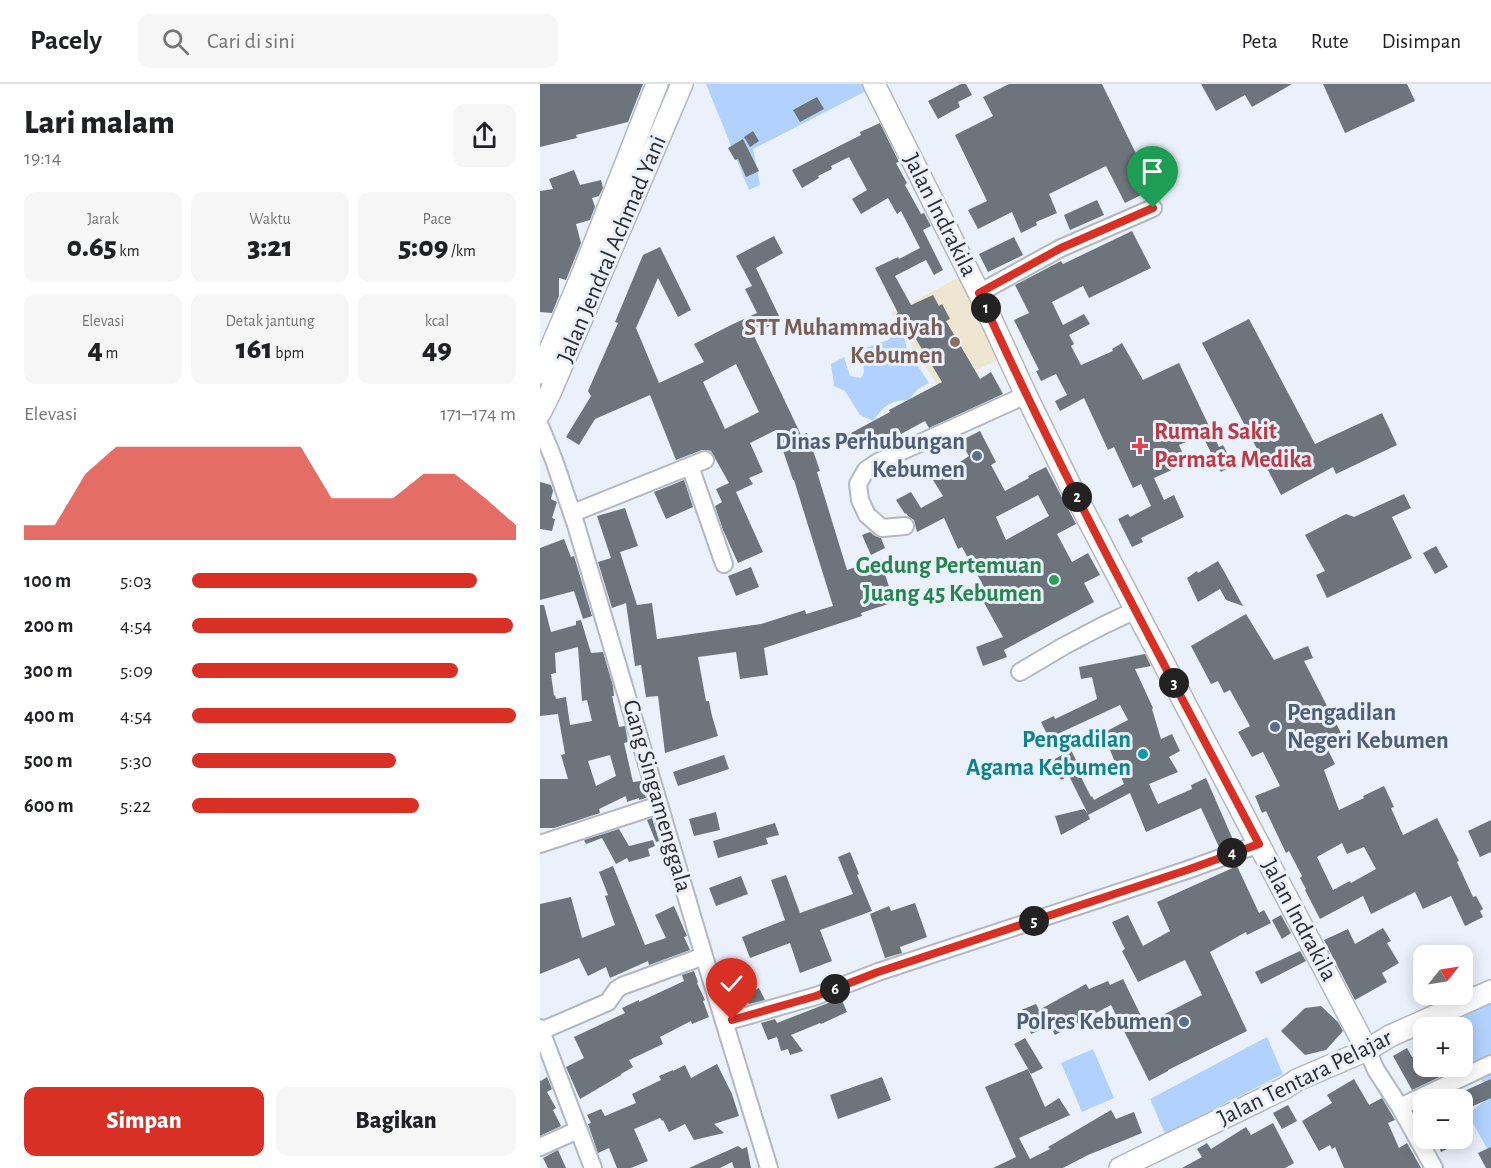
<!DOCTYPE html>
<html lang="id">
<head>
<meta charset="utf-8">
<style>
  :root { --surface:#fff; --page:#f6f6f6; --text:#202124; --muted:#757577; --line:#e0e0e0; --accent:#d93025 }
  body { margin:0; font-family:"Alegreya Sans",sans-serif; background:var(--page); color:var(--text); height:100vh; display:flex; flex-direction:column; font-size:22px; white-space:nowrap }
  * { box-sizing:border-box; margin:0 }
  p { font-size:20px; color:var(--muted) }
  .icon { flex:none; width:33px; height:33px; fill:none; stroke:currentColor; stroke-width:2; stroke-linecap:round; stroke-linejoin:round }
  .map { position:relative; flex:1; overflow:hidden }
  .side { display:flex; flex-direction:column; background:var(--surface); width:540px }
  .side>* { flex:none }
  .needle { width:39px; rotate:60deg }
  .tools { position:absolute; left:873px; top:861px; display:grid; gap:12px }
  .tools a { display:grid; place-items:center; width:60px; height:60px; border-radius:12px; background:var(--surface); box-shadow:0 3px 15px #0003; font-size:30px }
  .pin { position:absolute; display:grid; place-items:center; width:51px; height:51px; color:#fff; margin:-62px -26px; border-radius:50% 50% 50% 0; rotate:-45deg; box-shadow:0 0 6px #0007 }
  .pin .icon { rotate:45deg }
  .km { position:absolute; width:30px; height:30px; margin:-15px; border-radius:50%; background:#222; color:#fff; font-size:16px; line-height:30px; text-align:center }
  .round { display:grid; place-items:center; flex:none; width:63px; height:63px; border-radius:12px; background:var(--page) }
  .summary { display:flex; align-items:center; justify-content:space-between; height:102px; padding:0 24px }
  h1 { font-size:33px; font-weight:800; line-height:45px }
  .figures { display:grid; grid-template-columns:repeat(3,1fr); gap:9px; height:102px; padding:6px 24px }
  .figures div { display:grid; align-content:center; border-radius:12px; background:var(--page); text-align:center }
  .figures b { font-size:30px; font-weight:800 }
  .figures small { font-size:16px; font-weight:400 }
  .figures p { font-size:16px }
  .chart { height:168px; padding:12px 24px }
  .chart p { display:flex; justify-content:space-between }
  .chart svg { width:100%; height:108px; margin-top:6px; fill:var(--accent); opacity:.7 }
  .action { display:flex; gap:12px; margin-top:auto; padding:12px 24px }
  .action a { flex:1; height:69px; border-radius:12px; background:var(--accent); color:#fff; font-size:24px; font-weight:800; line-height:69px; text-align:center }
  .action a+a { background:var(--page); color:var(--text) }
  ul { padding:0 24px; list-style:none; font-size:20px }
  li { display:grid; grid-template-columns:96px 72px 1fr; align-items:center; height:45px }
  li i { height:15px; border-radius:8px; background:var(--accent) }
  header { display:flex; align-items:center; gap:36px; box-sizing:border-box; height:84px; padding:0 30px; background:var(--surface); border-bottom:2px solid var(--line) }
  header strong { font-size:28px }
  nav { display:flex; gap:33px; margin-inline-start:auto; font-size:21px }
  .search { width:420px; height:54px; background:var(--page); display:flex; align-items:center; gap:15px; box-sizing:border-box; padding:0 21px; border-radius:12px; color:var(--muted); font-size:22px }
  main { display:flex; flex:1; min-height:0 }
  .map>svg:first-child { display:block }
  .education { fill:#efe6d1 }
  .green { fill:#b1d1fe }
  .building { fill:#6e747c; fill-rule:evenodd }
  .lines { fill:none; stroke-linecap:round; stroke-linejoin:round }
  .minor-casing { stroke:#b2b8c2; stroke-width:20 }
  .major-casing { stroke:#b2b8c2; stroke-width:24 }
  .minor { stroke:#fff; stroke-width:16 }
  .major { stroke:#fff; stroke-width:21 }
  .route-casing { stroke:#fff; stroke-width:12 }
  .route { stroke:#d93025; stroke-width:8 }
  .education-dot { fill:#8d6e63; stroke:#ebf1fb; stroke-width:2 }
  .health-dot { fill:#e0444e; stroke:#ebf1fb; stroke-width:2 }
  .service-dot { fill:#5c6f8a; stroke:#ebf1fb; stroke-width:2 }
  .leisure-dot { fill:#2e9e5b; stroke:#ebf1fb; stroke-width:2 }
  .culture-dot { fill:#0f9aa8; stroke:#ebf1fb; stroke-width:2 }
  .labels { text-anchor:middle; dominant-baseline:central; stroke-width:6; stroke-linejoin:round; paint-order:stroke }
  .street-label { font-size:24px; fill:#2b2d31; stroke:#ebf1fb }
  .education-label { font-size:24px; font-weight:bold; fill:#785e54; stroke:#ebf1fb; text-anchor:end }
  .health-label { font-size:24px; font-weight:bold; fill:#be3a42; stroke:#ebf1fb; text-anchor:start }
  .service-label { font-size:24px; font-weight:bold; fill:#4e5e75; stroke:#ebf1fb; text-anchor:end }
  .leisure-label { font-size:24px; font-weight:bold; fill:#27864d; stroke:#ebf1fb; text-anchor:end }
  .culture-label { font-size:24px; font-weight:bold; fill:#0d838f; stroke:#ebf1fb; text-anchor:end }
</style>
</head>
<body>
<header>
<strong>Pacely</strong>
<div class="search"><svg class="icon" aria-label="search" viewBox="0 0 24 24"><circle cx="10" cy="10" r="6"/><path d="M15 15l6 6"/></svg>Cari di sini</div>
<nav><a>Peta</a><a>Rute</a><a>Disimpan</a></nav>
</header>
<main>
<section class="side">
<div class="summary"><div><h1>Lari malam</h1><p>19:14</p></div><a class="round"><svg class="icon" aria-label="share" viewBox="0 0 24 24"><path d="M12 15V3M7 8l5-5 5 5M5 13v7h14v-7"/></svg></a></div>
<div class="figures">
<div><p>Jarak</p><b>0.65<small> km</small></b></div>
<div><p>Waktu</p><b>3:21</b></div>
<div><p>Pace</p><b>5:09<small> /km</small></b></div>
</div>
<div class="figures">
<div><p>Elevasi</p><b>4<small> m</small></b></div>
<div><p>Detak jantung</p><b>161<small> bpm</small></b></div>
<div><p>kcal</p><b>49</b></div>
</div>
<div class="chart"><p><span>Elevasi</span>171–174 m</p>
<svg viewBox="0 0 160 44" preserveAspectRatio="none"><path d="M0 44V38L10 38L20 17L30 6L40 6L50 6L60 6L70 6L80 6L90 6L100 27L110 27L120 27L130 17L140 17L150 27L160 38V44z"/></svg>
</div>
<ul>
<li><b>100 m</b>5:03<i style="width:88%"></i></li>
<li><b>200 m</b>4:54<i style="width:99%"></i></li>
<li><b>300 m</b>5:09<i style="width:82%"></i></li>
<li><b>400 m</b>4:54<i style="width:100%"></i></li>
<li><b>500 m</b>5:30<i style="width:63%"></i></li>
<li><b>600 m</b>5:22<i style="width:70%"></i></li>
</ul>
<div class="action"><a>Simpan</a><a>Bagikan</a></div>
</section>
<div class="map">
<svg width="951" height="1084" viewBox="0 0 951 1084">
  <rect width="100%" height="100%" fill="#ebf1fb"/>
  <path class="education" d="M 427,189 L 467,271 L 400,305 L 351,229 Z"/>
  <path class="green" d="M 166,0 L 325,0 L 328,6 L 213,65 L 220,101 L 209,106 Z
    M 361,245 L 368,267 L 389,299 L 378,305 L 368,316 C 349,317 344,322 333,337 L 320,331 L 305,307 L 294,302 L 291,280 L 304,273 L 310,292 L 321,294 L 324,288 L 322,265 L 348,256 Z
    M 951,895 L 951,1072 L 928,1030 L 949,1013 L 923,955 L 922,944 L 917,943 L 906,920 L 936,906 L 936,902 Z
    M 727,953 L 743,990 L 625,1050 L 610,1015 Z
    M 553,965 L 574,1014 L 542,1028 L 521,979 Z"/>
  <path class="building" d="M 0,0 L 103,0 L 88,38 L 36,51 L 37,54 L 0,63 Z
    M 421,0 L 426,0 L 432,11 L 418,18 L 420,23 L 398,35 L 388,17 Z
    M 469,0 L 562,0 L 604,86 L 612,82 L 621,101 L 585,119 L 566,82 L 509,110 L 517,129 L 496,138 L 497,141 L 481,149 L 472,128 L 438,145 L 428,126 L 447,117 L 415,51 L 453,32 L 443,13 Z
    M 661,0 L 752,0 L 712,23 L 705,11 L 676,27 Z
    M 783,0 L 867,0 L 875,17 L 805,49 Z
    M 277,13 L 284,25 L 260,38 L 253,26 Z
    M 340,39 L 359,78 L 356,79 L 367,99 L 365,101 L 381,130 L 384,129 L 391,142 L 383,146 L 403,186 L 394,191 L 386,176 L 355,192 L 371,221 L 393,211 L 399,222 L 402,220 L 410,235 L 406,237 L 440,295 L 451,288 L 463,310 L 389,344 L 385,337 L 361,350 L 359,346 L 321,367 L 311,349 L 350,328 L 349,326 L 402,298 L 365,237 L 361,239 L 356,230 L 358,229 L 335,184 L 358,173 L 359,175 L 380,164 L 361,127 L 357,130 L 348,114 L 321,130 L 312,115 L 327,106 L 309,73 L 291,82 L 292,85 L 278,92 L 279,94 L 262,104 L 252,86 L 321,51 L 320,48 Z
    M 213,47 L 219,57 L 210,63 L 204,53 Z
    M 203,55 L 219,87 L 206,93 L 198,75 L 195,76 L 188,64 Z
    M 34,86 L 40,101 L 61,96 L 63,104 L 59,112 L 52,114 L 55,123 L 50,136 L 36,140 L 41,159 L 26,196 L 19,194 L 19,212 L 12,229 L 0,228 L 0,107 L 13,105 L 9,95 Z
    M 557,116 L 564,131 L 530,146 L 524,131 Z
    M 592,147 L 611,184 L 549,214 L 543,202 L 512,218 L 523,241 L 544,230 L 550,240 L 529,251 L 534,260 L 531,262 L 541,281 L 573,267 L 572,265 L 582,259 L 603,296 L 639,279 L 679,363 L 683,361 L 693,381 L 681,388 L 662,351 L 639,361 L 647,379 L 614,394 L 624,416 L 634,411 L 644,433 L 601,454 L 603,458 L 592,463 L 578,435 L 588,430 L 590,433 L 611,422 L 601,400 L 593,404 L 574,363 L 568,366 L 544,314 L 520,327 L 515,317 L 527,311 L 516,290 L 501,297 L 496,287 L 499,286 L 474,236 L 489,229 L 475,201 L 521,177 L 523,180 Z
    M 234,152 L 243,169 L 216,184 L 241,236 L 217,248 L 218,250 L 214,252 L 261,351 L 267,349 L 280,387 L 277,388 L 307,486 L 340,475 L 354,518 L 321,529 L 322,532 L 224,564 L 228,591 L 200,595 L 196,568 L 158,573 L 166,617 L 169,617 L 172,632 L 178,652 L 125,669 L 118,612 L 106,613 L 101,581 L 95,582 L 86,519 L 72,524 L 58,478 L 71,474 L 57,432 L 85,424 L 98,462 L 80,468 L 97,521 L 112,519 L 117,555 L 221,540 L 265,526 L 266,530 L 293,522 L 254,396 L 253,396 L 236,346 L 210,359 L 223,388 L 209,394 L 213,400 L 196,408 L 223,468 L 198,479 L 183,446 L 175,422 L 182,418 L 176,405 L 189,399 L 171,367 L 167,366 L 162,366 L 136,376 L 110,311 L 55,335 L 39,361 L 26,353 L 51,312 L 48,307 L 78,239 L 75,238 L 103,171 L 120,163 L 151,226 L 138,233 L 118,194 L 96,244 L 119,299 L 164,278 L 154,260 L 191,241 L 217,229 L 205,205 L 212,202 L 196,172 ZM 196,280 L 219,328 L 185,345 L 163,298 Z
    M 474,153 L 483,171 L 448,188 L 439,170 Z
    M 709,235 L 775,360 L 842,329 L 857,361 L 796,390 L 793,383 L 741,411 L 662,259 Z
    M 440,347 L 456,378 L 451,381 L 465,407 L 489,394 L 488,392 L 506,383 L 536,440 L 517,450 L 532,478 L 548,469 L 560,491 L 544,499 L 554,518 L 464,566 L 467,573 L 443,582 L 436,563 L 463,553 L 437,506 L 444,503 L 422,463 L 418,465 L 404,434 L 377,448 L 374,436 L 368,432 L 366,429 L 365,430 L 356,416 L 371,408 L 381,424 L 403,412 L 393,396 L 429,372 L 420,357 ZM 498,411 L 509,432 L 466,456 L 456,433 Z
    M 144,396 L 153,423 L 126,435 L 114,408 Z
    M 0,398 L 11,401 L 13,407 L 11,415 L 17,418 L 12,434 L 15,435 L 12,447 L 0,445 Z
    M 864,410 L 871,424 L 852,433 L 872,474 L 787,514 L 776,491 L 785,487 L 765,451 L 806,430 L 814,433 Z
    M 330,448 L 335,452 L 341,454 L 345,464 L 331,471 L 322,451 Z
    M 24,455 L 31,473 L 34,472 L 52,532 L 43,535 L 34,507 L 0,516 L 0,464 Z
    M 896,462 L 908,483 L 895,490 L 883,469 Z
    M 678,477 L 685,489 L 703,522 L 686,516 L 680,505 L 658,518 L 647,494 L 657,487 L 658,489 Z
    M 211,483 L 219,503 L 196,512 L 188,492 Z
    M 0,521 L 4,521 L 11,548 L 36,541 L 36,537 L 41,536 L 51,569 L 63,568 L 73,602 L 74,612 L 72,612 L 79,643 L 85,642 L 88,658 L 84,659 L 93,698 L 101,697 L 106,714 L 99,716 L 99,714 L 87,718 L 86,712 L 59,725 L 60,729 L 14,744 L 0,744 L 0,695 L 28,695 L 21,671 L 25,670 L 18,630 L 0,632 ZM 38,563 L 42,617 L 47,616 L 52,637 L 30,641 L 26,613 L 16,615 L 15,611 L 14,612 L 11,590 L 16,589 L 15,569 ZM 70,671 L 76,692 L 56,702 L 48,677 Z
    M 706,530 L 734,576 L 768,562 L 773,574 L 764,577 L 803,653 L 793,658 L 794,660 L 787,664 L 795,680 L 784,686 L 799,726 L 824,714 L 823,712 L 844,702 L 854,723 L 851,724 L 863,751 L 897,734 L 919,777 L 917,778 L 933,813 L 936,812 L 943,825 L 940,827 L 943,833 L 925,842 L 911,812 L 883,825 L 875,808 L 831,830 L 823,812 L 780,835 L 765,806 L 766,805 L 760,794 L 762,792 L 749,767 L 746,769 L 726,727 L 722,729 L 715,712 L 740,702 L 723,668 L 712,673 L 698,648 L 710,642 L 690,606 L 684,609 L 678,597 L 671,600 L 651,562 ZM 802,759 L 807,770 L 824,763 L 836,785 L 811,799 L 810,797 L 793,806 L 777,773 Z
    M 605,570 L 611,582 L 595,585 L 613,624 L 612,625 L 621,655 L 632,650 L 640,667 L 629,673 L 638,688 L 609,700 L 618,720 L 652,705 L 651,701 L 666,694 L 694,758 L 679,763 L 661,724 L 606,748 L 590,709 L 548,731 L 550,735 L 521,751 L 515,732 L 544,725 L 548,730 L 529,692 L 521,696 L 511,677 L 531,666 L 541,686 L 538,687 L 551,713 L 552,712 L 554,716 L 584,700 L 563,649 L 588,636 L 580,621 L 509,654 L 501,638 L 514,632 L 515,635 L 557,615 L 552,593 L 541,595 L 539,583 Z
    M 184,671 L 189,685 L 138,702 L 133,688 Z
    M 176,728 L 180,746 L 154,752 L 149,735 Z
    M 112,734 L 119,757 L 116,758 L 107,736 Z
    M 951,736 L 951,768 L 940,773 L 928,747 Z
    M 235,739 L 239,751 L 226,754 L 228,760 L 178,774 L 173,757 Z
    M 79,745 L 89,762 L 113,756 L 115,762 L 108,765 L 110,772 L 89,778 L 87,774 L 76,780 L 62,754 L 46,760 L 44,756 Z
    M 310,768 L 319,790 L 317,791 L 332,827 L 280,846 L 292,877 L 260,889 L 250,859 L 210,874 L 202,853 L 245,836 L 231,796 L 246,791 L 260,829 L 313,810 L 298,773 Z
    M 73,782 L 105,861 L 126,854 L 115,831 L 134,822 L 147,852 L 144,853 L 150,866 L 109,881 L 108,877 L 70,894 L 66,883 L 48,892 L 39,874 L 0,890 L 0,820 L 31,813 L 42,854 L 75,841 L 65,812 L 68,811 L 59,788 Z
    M 697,782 L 719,829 L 724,826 L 731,839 L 707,851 L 706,848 L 670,868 L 707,947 L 628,986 L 628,987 L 609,997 L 571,921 L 515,951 L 510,942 L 491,950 L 481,926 L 496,920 L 499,926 L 546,900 L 549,905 L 568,897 L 570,901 L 583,895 L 605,940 L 662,911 L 645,876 L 598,898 L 582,867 L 585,865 L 572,838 L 588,831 L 603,862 L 630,847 L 617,818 Z
    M 201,792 L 208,810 L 176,822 L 169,804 Z
    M 375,819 L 387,853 L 360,863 L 362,869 L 345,874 L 330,830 L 349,822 L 351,827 Z
    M 741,831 L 751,849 L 742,855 L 732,836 Z
    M 843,844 L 851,857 L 847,859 L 859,879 L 842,889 L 847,898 L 815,916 L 784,856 L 808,845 L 815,860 Z
    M 760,867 L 766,877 L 721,900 L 715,888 Z
    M 154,887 L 158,898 L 157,899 L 165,916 L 163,917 L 169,933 L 152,940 L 151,937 L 120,953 L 123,960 L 89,976 L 93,983 L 81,990 L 81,991 L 40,1015 L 26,983 L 44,974 L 34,953 L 85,929 L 82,924 L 99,916 L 99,918 L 144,897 L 142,891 Z
    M 219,904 L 225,916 L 209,920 L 204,912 Z
    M 301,914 L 307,928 L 281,940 L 280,939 L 251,951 L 263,967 L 250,971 L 248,965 L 241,967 L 237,953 L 228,956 L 221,939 L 235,935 L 237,939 Z
    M 781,922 L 798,938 L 803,947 L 786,966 L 765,971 L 741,947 L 765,924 Z
    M 485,954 L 503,984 L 491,990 L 474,960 Z
    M 867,964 L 872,973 L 884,968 L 884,982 L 904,982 L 908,989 L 872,1006 L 853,972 Z
    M 177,980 L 192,1010 L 199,1032 L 174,1040 L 184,1049 L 154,1056 L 145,1040 L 129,1048 L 123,1036 L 122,1037 L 120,1034 L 94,1045 L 108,1077 L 91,1084 L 77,1084 L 69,1064 L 58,1069 L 48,1040 L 51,1039 L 47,1031 L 61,1025 L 65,1032 L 96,1019 L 92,1010 L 121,996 L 119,992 L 133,986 L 133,987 L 145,981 L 151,994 Z
    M 488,985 L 505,1023 L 519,1014 L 530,1031 L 479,1054 L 490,1075 L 510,1065 L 508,1063 L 571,1026 L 576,1035 L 594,1028 L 602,1049 L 548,1071 L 523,1084 L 453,1084 L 476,1073 L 445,1003 Z
    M 7,993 L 12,1005 L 7,1008 L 16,1024 L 13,1026 L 21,1042 L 0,1052 L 0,996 L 1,997 Z
    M 342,993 L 351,1016 L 298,1035 L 290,1011 Z
    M 814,995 L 829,1021 L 842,1014 L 855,1036 L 848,1039 L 859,1064 L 867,1059 L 881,1084 L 804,1084 L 795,1063 L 792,1065 L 790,1061 L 779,1067 L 762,1037 L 792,1019 L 787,1011 Z
    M 951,995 L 951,1014 L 922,1027 L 922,1008 Z
    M 917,1008 L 921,1016 L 900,1016 Z
    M 748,1021 L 757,1037 L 742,1045 L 733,1029 Z
    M 733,1039 L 754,1079 L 745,1084 L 642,1084 L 662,1073 L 657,1065 L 667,1059 L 671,1065 L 706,1043 L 711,1051 Z
    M 895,1054 L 929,1054 L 901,1068 Z
    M 198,1062 L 202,1065 L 207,1063 L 211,1084 L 194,1084 L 192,1078 L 180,1084 L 149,1084 Z
    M 951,1063 L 951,1084 L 946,1084 L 938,1069 Z
    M 18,1066 L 26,1084 L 8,1084 L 3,1074 Z"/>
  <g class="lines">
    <g class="minor-casing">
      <path id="minor" d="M 439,209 L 521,164 L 613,124
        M 0,342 L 14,376 L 36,441 L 164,872 L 229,1084
        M 150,382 L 184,480
        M 33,429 L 165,376
        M 365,442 L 342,444 L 327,431 L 320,416 L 318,400 L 326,386 L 338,378 L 486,311
        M 480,588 L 524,562 L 564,541 L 596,526
        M 0,760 L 119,721
        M 185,938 L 276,912 L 338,888 L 647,786 L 719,760
        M 0,944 L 53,1084
        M 1,947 L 68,918 L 77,905 L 82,902 L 164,872
        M 827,966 L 836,986 L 860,1023 L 894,1084
        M 860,1023 L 951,980
        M 0,1063 L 38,1046"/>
    </g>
    <g class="major-casing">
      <path id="major" d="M 334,0 L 439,209 L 486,311 L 529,399 L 827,966
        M 0,289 L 40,196 L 117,0
        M 0,329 L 10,309 L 142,0
        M 580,1084 L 745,1004 L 757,996 L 827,966 L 850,952 L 951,907"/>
    </g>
    <use href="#minor" class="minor"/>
    <use href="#major" class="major"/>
  </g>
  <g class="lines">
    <g class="route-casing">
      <path id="route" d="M 192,936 L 276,912 L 338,888 L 647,786 L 719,760 C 623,578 524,397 439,209 L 521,164 L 613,124"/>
    </g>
    <use href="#route" class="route"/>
  </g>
  <circle class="education-dot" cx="415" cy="258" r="6"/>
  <path class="health-dot" d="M597 353h6v6h6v6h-6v6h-6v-6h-6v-6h6z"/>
  <g class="service-dot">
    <circle cx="437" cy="372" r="6"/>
    <circle cx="735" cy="643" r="6"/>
    <circle cx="644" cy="938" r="6"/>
  </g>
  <circle class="leisure-dot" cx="514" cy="496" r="6"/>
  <circle class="culture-dot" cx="603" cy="670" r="6"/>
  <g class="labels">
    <g class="street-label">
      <text transform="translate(400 131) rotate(63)">Jalan Indrakila</text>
      <text transform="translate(72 165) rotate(-67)">Jalan Jendral Achmad Yani</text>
      <text transform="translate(117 712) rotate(74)">Gang Singamenggala</text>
      <text transform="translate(759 836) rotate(62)">Jalan Indrakila</text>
      <text transform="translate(765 994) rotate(-26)">Jalan Tentara Pelajar</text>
    </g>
    <g class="education-label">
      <text x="403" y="244">STT Muhammadiyah<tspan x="403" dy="28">Kebumen</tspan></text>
    </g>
    <g class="health-label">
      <text x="614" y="348">Rumah Sakit<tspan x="614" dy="28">Permata Medika</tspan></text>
    </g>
    <g class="service-label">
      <text x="425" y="358">Dinas Perhubungan<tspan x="425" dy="28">Kebumen</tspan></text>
      <text x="747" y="629" text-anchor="start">Pengadilan<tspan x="747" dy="28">Negeri Kebumen</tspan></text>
      <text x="632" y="938">Polres Kebumen</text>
    </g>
    <g class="leisure-label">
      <text x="502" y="482">Gedung Pertemuan<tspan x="502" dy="28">Juang 45 Kebumen</tspan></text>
    </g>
    <g class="culture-label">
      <text x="591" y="656">Pengadilan<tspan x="591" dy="28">Agama Kebumen</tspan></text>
    </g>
  </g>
</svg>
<div class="tools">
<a><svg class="needle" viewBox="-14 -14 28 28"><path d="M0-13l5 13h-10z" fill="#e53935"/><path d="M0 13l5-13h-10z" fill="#757577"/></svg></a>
<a>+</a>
<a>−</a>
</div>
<div class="pin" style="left:613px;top:124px;background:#1e9e55"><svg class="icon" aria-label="arrive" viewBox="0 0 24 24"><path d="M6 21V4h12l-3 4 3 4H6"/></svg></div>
<div class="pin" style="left:192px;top:936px;background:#d93025"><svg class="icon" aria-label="check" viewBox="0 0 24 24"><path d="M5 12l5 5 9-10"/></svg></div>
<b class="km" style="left:446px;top:224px">1</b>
<b class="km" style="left:537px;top:413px">2</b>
<b class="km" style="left:634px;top:599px">3</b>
<b class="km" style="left:692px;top:769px">4</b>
<b class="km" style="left:494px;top:837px">5</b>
<b class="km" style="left:295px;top:905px">6</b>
</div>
</main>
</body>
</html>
